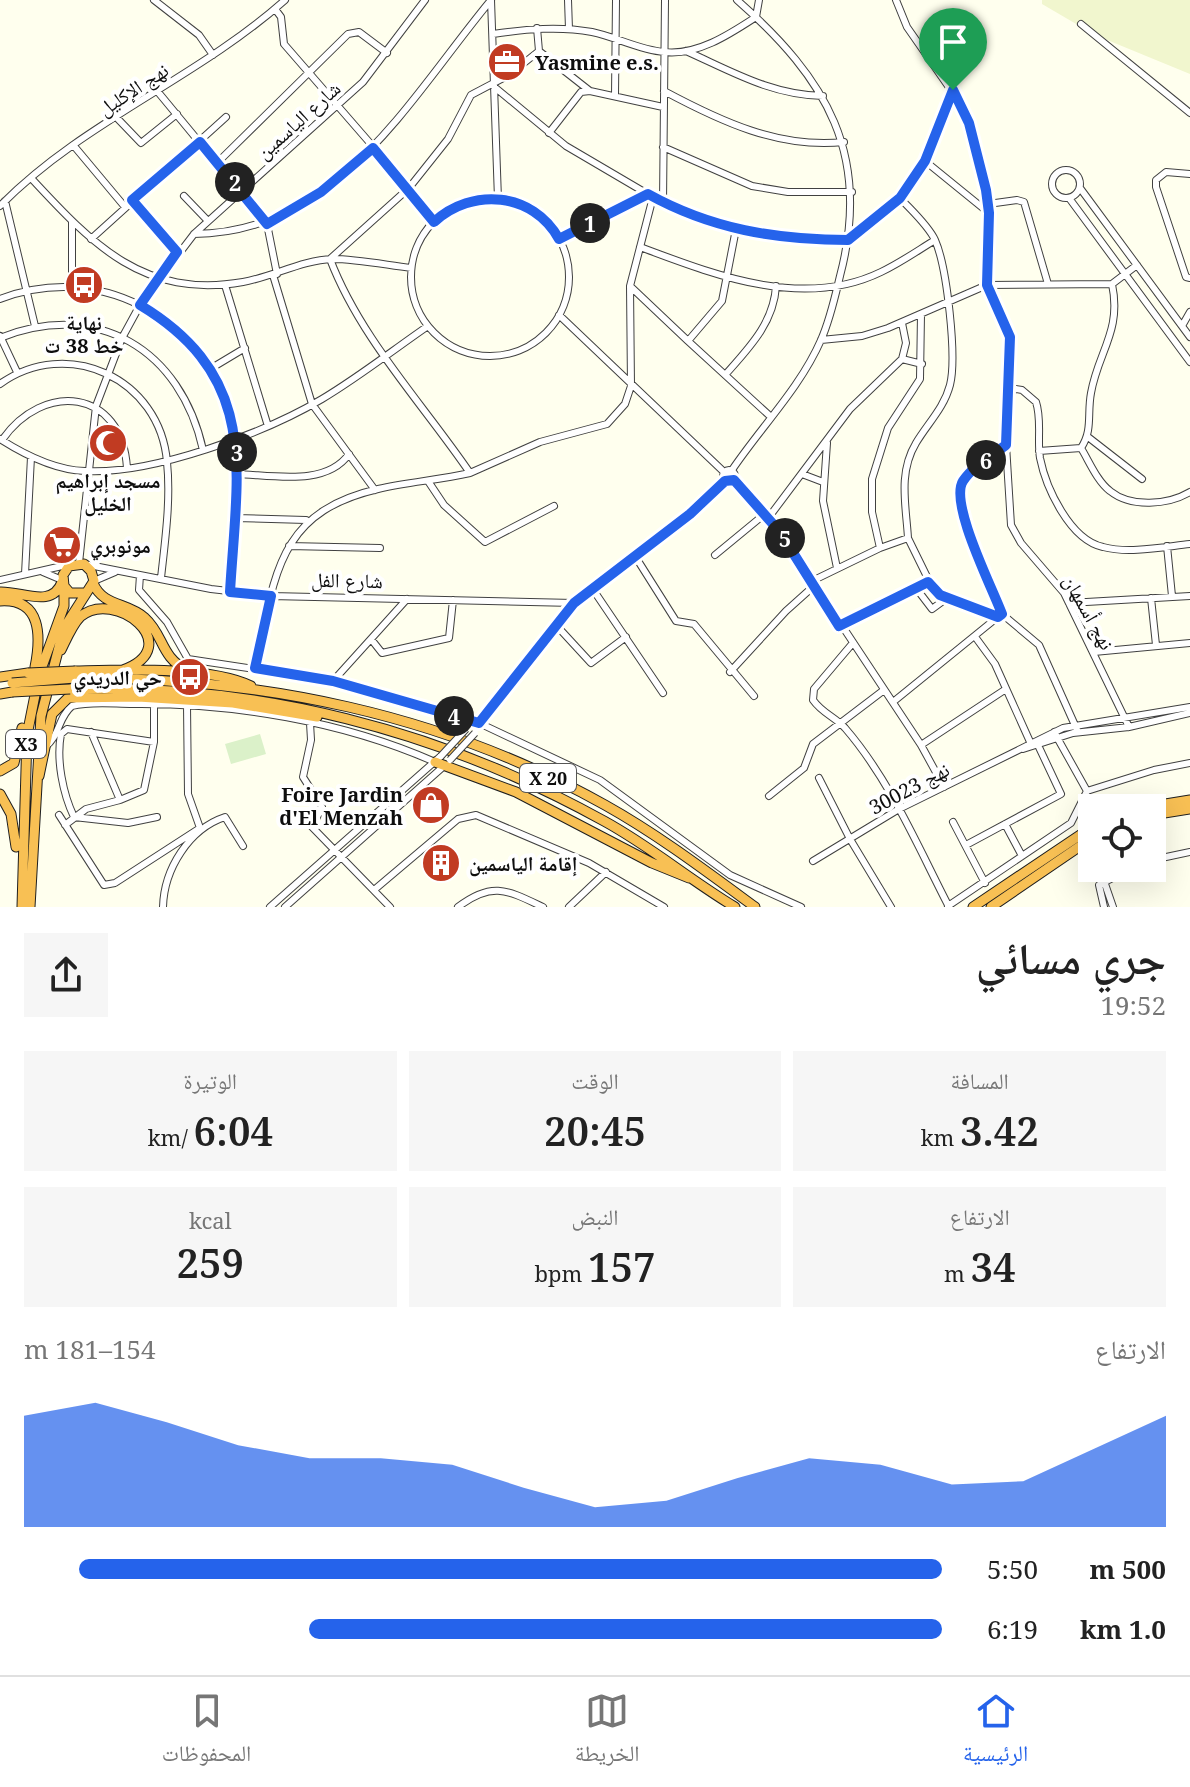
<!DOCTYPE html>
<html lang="ar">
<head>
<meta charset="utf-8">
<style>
  :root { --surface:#fff; --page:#f6f6f6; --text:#222; --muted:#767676; --line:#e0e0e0; --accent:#2563eb }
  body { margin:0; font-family:"Noto Serif","Noto Naskh Arabic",serif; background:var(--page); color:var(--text); direction:rtl; height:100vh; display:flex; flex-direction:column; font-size:30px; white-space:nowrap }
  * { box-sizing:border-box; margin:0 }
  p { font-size:26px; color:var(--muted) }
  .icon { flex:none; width:44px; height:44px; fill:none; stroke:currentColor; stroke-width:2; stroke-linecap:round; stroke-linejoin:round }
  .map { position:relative; height:907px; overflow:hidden; direction:ltr }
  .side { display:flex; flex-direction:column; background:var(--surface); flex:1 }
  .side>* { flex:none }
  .fabs { position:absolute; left:1078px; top:794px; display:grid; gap:16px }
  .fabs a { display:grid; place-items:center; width:88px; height:88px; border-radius:0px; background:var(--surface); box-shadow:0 8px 32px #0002; font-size:40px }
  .pin { position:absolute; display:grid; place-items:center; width:68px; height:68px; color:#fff; margin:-82px -34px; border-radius:50% 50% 50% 0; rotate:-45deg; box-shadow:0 0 8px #0007 }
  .pin .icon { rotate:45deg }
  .km { position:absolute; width:40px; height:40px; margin:-20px; border-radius:50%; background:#222; color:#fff; font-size:22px; line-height:40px; text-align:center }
  .round { display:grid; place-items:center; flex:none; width:84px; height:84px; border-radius:0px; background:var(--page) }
  .summary { display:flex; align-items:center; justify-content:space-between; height:136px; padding:0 24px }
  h1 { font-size:44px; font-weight:600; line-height:60px }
  .figures { display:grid; grid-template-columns:repeat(3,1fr); gap:12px; height:136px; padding:8px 24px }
  .figures div { display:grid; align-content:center; border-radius:0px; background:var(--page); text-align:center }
  .figures b { font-size:40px; font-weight:600 }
  .figures small { font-size:22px; font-weight:400 }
  .figures p { font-size:22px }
  .chart { height:224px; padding:16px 24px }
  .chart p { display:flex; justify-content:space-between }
  .chart svg { width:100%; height:144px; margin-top:8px; fill:var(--accent); opacity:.7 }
  ul { padding:0 24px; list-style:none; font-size:26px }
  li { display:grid; grid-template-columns:128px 96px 1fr; align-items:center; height:60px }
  li i { height:20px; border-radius:10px; background:var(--accent) }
  .menu { display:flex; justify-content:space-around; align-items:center; height:112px; border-top:2px solid var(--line); background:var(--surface); font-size:22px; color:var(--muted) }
  .menu a { display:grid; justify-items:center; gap:4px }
  .menu .current { color:var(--accent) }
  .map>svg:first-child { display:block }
  .farmland { fill:#f1f6ce }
  .pitch { fill:#dbf1c9 }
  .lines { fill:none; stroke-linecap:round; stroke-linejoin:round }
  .minor-casing { stroke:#414141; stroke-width:8 }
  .highway-casing { stroke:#1f1f1f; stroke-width:11 }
  .minor { stroke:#fff; stroke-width:6 }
  .highway { stroke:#f8c054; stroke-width:9 }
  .minor-bridge-casing { stroke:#414141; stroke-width:8; stroke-linecap:butt }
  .highway-bridge-casing { stroke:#1f1f1f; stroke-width:11; stroke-linecap:butt }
  .minor-bridge { stroke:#fff; stroke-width:6 }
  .highway-bridge { stroke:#f8c054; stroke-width:9 }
  .route-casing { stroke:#fff; stroke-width:16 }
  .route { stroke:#2563eb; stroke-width:10 }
  .labels { text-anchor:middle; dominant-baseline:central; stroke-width:8; stroke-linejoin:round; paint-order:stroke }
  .shield { fill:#fff; stroke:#565656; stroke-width:2 }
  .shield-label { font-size:18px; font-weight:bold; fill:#0e0e0e }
  .poi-label { font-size:20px; font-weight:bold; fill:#0e0e0e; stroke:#fff; text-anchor:start }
  .street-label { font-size:20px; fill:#0e0e0e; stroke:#fff }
</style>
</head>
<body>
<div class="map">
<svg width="1190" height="907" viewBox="0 0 1190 907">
  <rect width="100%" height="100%" fill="#ffe"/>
  <path class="farmland" d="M 1042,0 L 1190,0 L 1190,74 L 1095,35 L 1042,4 Z"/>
  <path class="pitch" d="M 260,734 L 266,754 L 231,764 L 225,744 Z"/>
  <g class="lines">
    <g class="minor-casing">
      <path id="minor" d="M 154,0 L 199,35 L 213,55
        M 491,0 L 498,199
        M 568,0 L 569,29
        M 896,0 L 907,27 L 962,106 L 986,190 L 989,213 L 987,285 L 1010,337 L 1006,445 L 1011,525 L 1021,543 L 1064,593 L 1129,727
        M 275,9 L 281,17 L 284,44 L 409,188 L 434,222
        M 1081,24 L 1190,113
        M 537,28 L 539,51 L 590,91
        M 493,34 C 527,29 559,26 592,32 C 616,37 640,50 664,52 C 697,56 730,34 756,17 L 759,0
        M 686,51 C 731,71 771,95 823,96
        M 492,85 L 566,146 L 663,203 L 736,229 L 765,237 L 805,240 L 848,240 L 900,198 L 925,161 L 953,90
        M 664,91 C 720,121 779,149 844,142
        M 158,92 L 267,224 L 277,274
        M 615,96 L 616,0
        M 117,118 L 141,143 L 177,114
        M 549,133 L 581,92 L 590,91 L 663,107
        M 74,146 L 125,207
        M 663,147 L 752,186 L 788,192 L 852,192
        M 925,161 L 989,213
        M 218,162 L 348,34 L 359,32 L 387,53
        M1052 184a14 14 0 1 1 28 0a14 14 0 1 1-28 0Z
        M 1190,174 L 1166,172 L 1156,180 L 1156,187 L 1186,277 L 1190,278
        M 31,178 C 93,245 144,299 243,282 C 272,277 303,260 332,259 C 358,259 386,265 411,268
        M 1080,188 L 1190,337
        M 184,196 L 208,221
        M 900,198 C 911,210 928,225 935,240 C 947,267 957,357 950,385 C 944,408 928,423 916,443 C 898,473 906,505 908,538
        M 1069,198 L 1190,362
        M411 277a79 79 0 1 1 158 0a79 79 0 1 1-158 0Z
        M 132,200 L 177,252
        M 5,201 L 35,326
        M 663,203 L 665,0
        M 988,204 L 1017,200 L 1024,202 L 1048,284
        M 0,206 C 82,122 198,78 285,0
        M 72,222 L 72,286
        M 194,234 C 338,233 409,99 491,0
        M 91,239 L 226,117
        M 559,239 L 648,194
        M 640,247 C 715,275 803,310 881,272 C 900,263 917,251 935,240
        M 330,259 L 409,188 L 448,139 L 471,95 L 509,75 L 539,51
        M 273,275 L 312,404 L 375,490
        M 1112,284 C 1122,331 1098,352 1091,393 C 1087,414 1093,430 1081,448 C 1089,461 1097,481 1110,491 C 1131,508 1168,505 1190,492
        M 225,285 L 267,423
        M 631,287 L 688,341 L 722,301 L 736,229
        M 0,299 C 107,259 211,324 236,434 C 245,474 233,549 230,592
        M 921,314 L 920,379 L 888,428 L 872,479 L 872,512 L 880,548 L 908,538 L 934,591 L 998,617
        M 559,315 L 724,472
        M 1182,326 L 1190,312
        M 0,336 L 17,372
        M 0,338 C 98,299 181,350 203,450
        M 821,340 L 862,336 L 888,328 L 987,285 L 1112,284 L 1137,265
        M 688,341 L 771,417
        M 902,359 L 922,364
        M 210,369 L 245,348
        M 725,375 C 748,349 774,323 776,286
        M 0,384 C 67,336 160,378 167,462 C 171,500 165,541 161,578
        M 1009,388 L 1022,390 L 1036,402 C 1042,420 1037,440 1040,458 C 1046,488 1070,540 1103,547 C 1129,554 1163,547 1190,544
        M 1088,437 L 1142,479
        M 0,439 C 25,455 54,470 85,471 C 151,475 265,433 322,399 C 359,377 393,350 428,326
        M 2,440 C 43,381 122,388 127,468
        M 827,443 L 823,501 L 837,568
        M 1006,445 L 964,479 L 958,494 L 960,512 L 1002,614 L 1039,645 L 1078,732
        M 1039,451 L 1081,448
        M723 476a6 6 0 1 1 12 0a6 6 0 1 1-12 0Z
        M 732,470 C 761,427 800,388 821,340 C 830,320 835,297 840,276 C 872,155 827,79 737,0
        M 470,473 L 540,442 L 607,424 L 625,404 L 631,386 L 630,286 L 653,197
        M 237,474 C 272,475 326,487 349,454
        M 802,474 L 823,482
        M 734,480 L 780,532 L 921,745
        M 428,481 L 444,505 L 485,542 L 554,506
        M 769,517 L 850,409 L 902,359 L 906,343 L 902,323
        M 235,518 L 306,520
        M 289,546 L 380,548
        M 1167,546 L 1172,596
        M 715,555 L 766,513
        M 635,556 L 676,621 L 694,624 L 754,696
        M 79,563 L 96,406 L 122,338 L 140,305 L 194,234 L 363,82 L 425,0
        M 84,564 L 211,589 L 271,596 L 574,603
        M 43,572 L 62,580
        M 25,574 L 31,457
        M 140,575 L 139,590 L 167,622 L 188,659 L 333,681 L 479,723 L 600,780 L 730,875 L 801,907
        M 0,580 L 71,564
        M 94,581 L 115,572
        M 812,581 L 880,548
        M 592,588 L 663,693
        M 916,588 L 932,609 L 947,598
        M 1151,598 L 1156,645
        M 1069,603 L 1190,596
        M 556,625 L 591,663 L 626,637
        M 839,626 L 928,582
        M 976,638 L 995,664 L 1031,744
        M 371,639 L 382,653 L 449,638 L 453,600
        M 852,644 L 814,689 L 813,700 C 822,713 835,717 845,728 C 890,780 918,847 949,907
        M 1094,652 L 1190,643
        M 255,668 C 275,580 274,513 378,489 C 408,482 439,480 470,473 C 423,404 360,338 330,259
        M 730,672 L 786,611 L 815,585
        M 333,681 L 407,599
        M 893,702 L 999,616
        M 310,723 L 311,740 L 303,777 L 322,807 L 312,827 L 390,907
        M 479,724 L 574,603 L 690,514 L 725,481
        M 91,732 L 120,800 L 144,790 L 154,742 L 154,704
        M 1054,732 L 1087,791 L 1154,770 L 1190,763
        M 154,742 L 67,729 L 61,734 C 56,760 63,794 74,817 L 128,823 L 157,817
        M 45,747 C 60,736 58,717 72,706 C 91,701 113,704 133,704 C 234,703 342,721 435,762
        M 1023,749 L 1073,733 L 1129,727 L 1190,713
        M 819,778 L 850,839 L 891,907
        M 944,787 L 921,745 L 1006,689
        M 769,796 L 804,768 L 813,744 L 884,690
        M 59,815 L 104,885 L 115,883 L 200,828 L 188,794 L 187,705
        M 953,822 L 985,883
        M 1005,824 L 1022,856
        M 65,825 L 86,809 L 120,800
        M 966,845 L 1061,794 L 1037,743
        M 1152,860 L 1190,852
        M 813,861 L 899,809 L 1063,728 L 1190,707
        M 1104,881 L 1113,907
        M 374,890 L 458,819 L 476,815 L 589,863 L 664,907
        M 948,906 L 1071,823 L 1087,791
        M 163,907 C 164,869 189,829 225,817 L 243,846
        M 270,907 L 441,756
        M 285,907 L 444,766
        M 458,907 C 492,881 507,890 543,907
        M 569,907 L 606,872
        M 1104,907 L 1099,885 L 1132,868"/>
    </g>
    <g class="highway-casing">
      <path id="highway" d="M 93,583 C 103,607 128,602 145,618 C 164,635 160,657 188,671
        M 0,592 C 22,591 52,609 62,582
        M 0,601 C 42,598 41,637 35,667
        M 61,650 C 66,640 72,625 80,617 C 114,587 188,646 123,670
        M 75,671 C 121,670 211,666 251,686
        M 0,677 L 28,673
        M 75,678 C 260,677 443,714 605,805 C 657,834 706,871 755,907
        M 70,689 C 258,683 440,730 604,821 C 650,846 690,880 735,907
        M 0,694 L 12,692
        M 435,762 L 516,792 L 652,863 L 689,878
        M 0,771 L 14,763 L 22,728
        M 39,776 L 52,714 L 68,698 L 138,697 L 233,703 L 317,717
        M 0,794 L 11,814 L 16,847
        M 1141,808 L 1190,800
        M 1152,815 L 1190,809
        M 22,907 L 27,735 L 39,675 L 64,606 L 64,586
        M 30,907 L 41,716 L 64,628 L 94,581 L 91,571 L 84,564 L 69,566 L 63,575 L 64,586 L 70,593 L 85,593
        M 973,907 L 1092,827
        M 991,907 L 1092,838"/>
    </g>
    <use href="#minor" class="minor"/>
    <use href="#highway" class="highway"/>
    <g class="minor-bridge-casing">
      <path id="minor-bridge" d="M 441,756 L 466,729
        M 450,760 L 475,733"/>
    </g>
    <g class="highway-bridge-casing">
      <path id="highway-bridge" d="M 28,673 L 75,671
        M 12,683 L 75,678
        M 12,692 L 70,689"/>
    </g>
    <use href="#minor-bridge" class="minor-bridge"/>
    <use href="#highway-bridge" class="highway-bridge"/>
  </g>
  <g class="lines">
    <g class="route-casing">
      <path id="route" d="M 953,90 L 969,123 L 986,190 L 989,213 L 987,285 L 1010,337 L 1006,445 C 991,456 973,466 963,481 C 949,503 992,587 1002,614 L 998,617 L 940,595 L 928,582 L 839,626 L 780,532 L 734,480 L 725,481 L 690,514 L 574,603 L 479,723 L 333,681 L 255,668 L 271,596 L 230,592 C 237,471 261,378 140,305 L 177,252 L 132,200 L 200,142 L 267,224 L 321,192 L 373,148 L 434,222 C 472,187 533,192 559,239 L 648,194 C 711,229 776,240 848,240 L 900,198 L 925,161 Z"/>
    </g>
    <use href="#route" class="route"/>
  </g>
  <defs>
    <g id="office-disc" transform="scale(2)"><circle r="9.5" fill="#c13b22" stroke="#fff"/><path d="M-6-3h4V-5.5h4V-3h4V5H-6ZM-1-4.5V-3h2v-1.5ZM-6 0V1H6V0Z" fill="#fff"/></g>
    <g id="bus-disc" transform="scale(2)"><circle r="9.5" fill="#c13b22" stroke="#fff"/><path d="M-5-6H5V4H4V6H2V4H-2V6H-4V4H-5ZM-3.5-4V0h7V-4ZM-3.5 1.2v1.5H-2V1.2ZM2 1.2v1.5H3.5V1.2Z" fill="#fff"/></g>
    <g id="mosque-disc" transform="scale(2)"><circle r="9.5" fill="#c13b22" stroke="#fff"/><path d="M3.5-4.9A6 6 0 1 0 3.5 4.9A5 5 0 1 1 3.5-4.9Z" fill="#fff"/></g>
    <g id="supermarket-disc" transform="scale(2)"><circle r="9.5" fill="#c13b22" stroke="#fff"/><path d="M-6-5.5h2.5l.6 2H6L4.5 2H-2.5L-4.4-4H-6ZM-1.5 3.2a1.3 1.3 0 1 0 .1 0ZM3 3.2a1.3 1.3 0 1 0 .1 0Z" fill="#fff"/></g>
    <g id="shop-disc" transform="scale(2)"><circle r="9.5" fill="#c13b22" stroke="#fff"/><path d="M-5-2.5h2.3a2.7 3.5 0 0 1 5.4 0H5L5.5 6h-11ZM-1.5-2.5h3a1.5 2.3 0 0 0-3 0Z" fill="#fff"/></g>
    <g id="building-disc" transform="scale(2)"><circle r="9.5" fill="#c13b22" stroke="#fff"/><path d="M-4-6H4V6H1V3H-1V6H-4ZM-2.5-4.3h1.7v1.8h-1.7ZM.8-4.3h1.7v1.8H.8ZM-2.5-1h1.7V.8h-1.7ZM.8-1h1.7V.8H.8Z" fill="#fff"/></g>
  </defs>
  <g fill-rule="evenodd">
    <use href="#office-disc" x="507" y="62"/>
    <use href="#bus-disc" x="84" y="285"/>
    <use href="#mosque-disc" x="108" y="443"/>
    <use href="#supermarket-disc" x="62" y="545"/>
    <use href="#bus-disc" x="190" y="677"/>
    <use href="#shop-disc" x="431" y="805"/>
    <use href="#building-disc" x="441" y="863"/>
  </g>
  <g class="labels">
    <g class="shield">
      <rect x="6" y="730" width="40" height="28" rx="6"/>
      <rect x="520" y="764" width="56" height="28" rx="6"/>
    </g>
    <g class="shield-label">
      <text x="26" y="744">X3</text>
      <text x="548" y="778">X 20</text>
    </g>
    <g class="poi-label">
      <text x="535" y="62">Yasmine e.s.</text>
      <text x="84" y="322" text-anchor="middle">نهاية<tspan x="84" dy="23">خط 38 ت</tspan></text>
      <text x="108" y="480" text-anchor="middle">مسجد إبراهيم<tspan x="108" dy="23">الخليل</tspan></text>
      <text x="90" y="545">مونوبري</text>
      <text x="162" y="677" text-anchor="end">حي الدريدي</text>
      <text x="403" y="794" text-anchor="end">Foire Jardin<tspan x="403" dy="23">d'El Menzah</tspan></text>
      <text x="469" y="863">إقامة الياسمين</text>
    </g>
    <g class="street-label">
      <text transform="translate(133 89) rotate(-33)">نهج الإكليل</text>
      <text transform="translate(298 120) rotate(-42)">شارع الياسمين</text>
      <text transform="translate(347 580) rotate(1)">شارع الفل</text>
      <text transform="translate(1089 612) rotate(61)">نهج أسمهان</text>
      <text transform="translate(909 788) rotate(-28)">نهج 30023</text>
    </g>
  </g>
</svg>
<div class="fabs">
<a><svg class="icon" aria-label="locate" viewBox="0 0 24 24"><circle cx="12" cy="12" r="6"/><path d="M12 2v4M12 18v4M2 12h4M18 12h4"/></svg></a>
</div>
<div class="pin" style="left:953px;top:90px;background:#1e9e55"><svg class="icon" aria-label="arrive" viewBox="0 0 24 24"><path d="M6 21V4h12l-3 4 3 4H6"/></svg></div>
<b class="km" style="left:590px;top:223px">1</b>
<b class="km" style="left:235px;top:182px">2</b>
<b class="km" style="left:237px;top:452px">3</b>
<b class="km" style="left:454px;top:716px">4</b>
<b class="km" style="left:785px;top:538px">5</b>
<b class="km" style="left:986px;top:460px">6</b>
</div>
<section class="side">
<div class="summary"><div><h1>جري مسائي</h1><p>19:52</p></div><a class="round"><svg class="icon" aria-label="share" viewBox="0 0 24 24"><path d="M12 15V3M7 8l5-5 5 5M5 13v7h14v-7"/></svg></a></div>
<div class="figures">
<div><p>المسافة</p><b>3.42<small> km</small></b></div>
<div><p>الوقت</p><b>20:45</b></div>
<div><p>الوتيرة</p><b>6:04<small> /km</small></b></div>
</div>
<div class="figures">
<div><p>الارتفاع</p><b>34<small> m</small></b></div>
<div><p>النبض</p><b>157<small> bpm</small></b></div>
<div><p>kcal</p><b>259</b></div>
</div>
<div class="chart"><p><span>الارتفاع</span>154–181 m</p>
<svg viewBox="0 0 160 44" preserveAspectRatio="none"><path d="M0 44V10L10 6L20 12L30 19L40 23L50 23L60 25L70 32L80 38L90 36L100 29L110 23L120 25L130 31L140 30L150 20L160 10V44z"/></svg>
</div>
<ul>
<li><b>500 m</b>5:50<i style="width:94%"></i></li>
<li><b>1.0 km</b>6:19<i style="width:69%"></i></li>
</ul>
</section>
<nav class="menu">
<a class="current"><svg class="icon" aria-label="home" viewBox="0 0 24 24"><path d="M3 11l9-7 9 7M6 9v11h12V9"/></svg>الرئيسية</a>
<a><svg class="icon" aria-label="map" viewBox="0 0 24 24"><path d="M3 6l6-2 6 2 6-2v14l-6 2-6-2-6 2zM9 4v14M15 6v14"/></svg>الخريطة</a>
<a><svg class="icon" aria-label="saved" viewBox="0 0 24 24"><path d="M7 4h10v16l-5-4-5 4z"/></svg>المحفوظات</a>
</nav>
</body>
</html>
